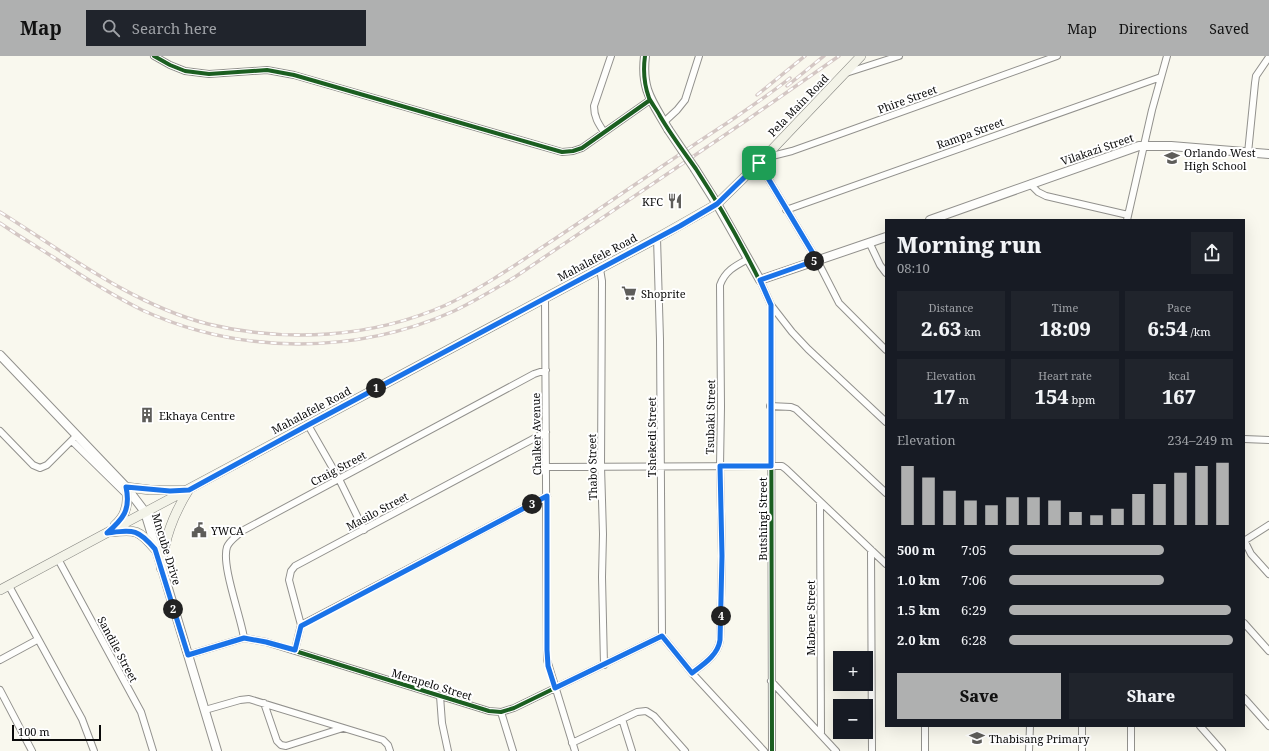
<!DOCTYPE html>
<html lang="en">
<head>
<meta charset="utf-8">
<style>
  :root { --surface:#171b24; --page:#20242c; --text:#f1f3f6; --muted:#9ea1a6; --accent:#afb0b0 }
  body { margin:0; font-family:"Noto Serif",serif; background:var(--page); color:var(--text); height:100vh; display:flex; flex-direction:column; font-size:15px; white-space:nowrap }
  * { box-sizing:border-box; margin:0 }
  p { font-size:13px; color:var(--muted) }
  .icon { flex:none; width:22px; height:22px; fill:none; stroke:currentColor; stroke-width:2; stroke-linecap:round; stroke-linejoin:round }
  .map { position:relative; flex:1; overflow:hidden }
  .panel { position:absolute; left:885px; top:163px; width:360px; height:508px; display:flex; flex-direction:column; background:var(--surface); border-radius:0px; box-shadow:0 4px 16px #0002 }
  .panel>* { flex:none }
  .fabs { position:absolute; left:833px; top:595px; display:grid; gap:8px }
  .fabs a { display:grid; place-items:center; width:40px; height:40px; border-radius:0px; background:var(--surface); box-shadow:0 4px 16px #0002; font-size:20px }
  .scale { position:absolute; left:12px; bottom:10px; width:89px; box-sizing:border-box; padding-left:4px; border:2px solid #0a0a0a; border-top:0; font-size:11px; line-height:14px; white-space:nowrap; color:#0a0a0a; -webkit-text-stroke:3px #fff; paint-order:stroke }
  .pin { position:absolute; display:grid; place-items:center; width:34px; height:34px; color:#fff; margin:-17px; border-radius:8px; box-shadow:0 2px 6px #0006 }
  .km { position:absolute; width:20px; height:20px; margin:-10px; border-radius:50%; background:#222; color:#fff; font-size:11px; line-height:20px; text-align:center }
  .round { display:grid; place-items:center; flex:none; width:42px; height:42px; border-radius:0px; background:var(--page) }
  .overview { display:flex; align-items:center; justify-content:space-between; height:68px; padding:0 12px }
  h1 { font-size:22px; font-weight:800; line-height:30px }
  .metrics { display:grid; grid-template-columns:repeat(3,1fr); gap:6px; height:68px; padding:4px 12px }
  .metrics div { display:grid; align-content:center; border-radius:0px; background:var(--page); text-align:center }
  .metrics b { font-size:20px; font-weight:800 }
  .metrics small { font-size:11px; font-weight:400 }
  .metrics p { font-size:11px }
  .chart { height:112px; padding:8px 12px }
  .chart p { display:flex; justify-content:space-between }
  .chart svg { width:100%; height:72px; margin-top:4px; stroke:var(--accent); stroke-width:6 }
  .action { display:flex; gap:8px; margin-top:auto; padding:8px 12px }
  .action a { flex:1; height:46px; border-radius:0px; background:var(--accent); color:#111; font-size:16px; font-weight:800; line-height:46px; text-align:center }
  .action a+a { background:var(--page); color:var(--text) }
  ul { padding:0 12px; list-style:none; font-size:13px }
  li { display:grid; grid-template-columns:64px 48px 1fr; align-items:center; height:30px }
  li i { height:10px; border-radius:5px; background:var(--accent) }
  header { display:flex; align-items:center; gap:24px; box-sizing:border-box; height:56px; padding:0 20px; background:var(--accent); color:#111 }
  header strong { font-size:19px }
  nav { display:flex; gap:22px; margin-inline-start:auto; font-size:14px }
  .search { width:280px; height:36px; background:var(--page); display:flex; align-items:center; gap:10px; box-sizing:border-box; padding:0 14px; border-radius:0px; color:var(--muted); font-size:15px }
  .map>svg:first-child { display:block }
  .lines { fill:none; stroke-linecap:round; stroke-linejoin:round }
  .minor-casing { stroke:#92918d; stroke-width:8 }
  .tertiary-casing { stroke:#92918d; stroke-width:10 }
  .secondary-casing { stroke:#888883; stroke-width:10 }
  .minor { stroke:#fefefc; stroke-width:6 }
  .tertiary { stroke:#fefefc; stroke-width:8 }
  .secondary { stroke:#f3f3e8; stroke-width:9 }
  .rail-casing { stroke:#d4c7c4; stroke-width:3.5 }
  .rail { stroke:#fff; stroke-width:2; stroke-dasharray:6; stroke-linecap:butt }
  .tertiary-bridge-casing { stroke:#92918d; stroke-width:10; stroke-linecap:butt }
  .tertiary-bridge { stroke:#fefefc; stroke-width:8 }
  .cycleway-casing { stroke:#fff; stroke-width:6 }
  .cycleway { stroke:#1b5e20; stroke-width:4 }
  .route-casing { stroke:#fff; stroke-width:8 }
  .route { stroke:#1a73e8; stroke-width:5 }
  .labels { text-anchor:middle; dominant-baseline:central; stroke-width:4; stroke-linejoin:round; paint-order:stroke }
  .street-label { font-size:11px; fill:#0a0a0a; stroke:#fff }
  .poi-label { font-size:11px; fill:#0a0a0a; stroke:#fff; text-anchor:start }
</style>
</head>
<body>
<header>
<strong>Map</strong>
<div class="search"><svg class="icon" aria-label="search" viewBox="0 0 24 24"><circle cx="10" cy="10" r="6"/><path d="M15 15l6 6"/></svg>Search here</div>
<nav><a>Map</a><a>Directions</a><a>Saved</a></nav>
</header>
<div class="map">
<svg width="1269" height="695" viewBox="0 0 1269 695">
  <rect width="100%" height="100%" fill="#f9f8ee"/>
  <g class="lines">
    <g class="minor-casing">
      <path id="minor" d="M 154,0 L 170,9 L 185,15 L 209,18 L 267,14 L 294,19 L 562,96 L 573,95 L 582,92 L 650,44
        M 846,17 L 899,0
        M 664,66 L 677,54 L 685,44 L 699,0
        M 604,76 C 598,67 594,61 594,50 L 611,0
        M 1248,97 L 1255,27 L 1256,20 L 1269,1
        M 764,102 L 792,95 L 840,78 L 1057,0
        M 759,107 L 817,204 L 839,247 L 886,294
        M 1030,128 L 1038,136 L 1046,140 L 1128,159
        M 786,154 L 1161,21
        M 1127,164 L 1152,54 L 1167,0
        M 657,182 L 660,283 L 662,580
        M 870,188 L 880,209 L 886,217
        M 600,213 L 602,225 L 601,410 L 603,478 L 602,521 L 604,609
        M 760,224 L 771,249 L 772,695
        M 545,243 L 547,604 L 575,695
        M 771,249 L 792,276 L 808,293 L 886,366
        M 770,350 L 791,351 L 796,353 L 886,437
        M 308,369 L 339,423 L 364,474
        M 0,375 L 33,409 L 40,412 L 47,409 L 77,379
        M 1244,383 L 1269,384
        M 72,385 L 128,440
        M 547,411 L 782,410 L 786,413 L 886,508
        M 820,446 L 821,677
        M 1244,484 L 1251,498 L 1269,518
        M 1244,485 L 1269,469
        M 871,494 L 872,695
        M 58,503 L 141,656 L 153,695
        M 9,530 L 82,663 L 94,695
        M 1244,567 L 1269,595
        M 301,569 L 547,440
        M 662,580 L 692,617 L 764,695
        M 244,582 C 241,561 221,509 227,491 C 229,485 237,480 242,475 L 534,318 L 546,314
        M 295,594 L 301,569 L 289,524 L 291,515 L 295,510 L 546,376
        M 188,599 L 244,582 L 266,586 L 489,655 L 501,656 L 514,652 L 662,580
        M 0,604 L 37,584
        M 692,617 C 704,608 718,599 720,584 L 722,500 L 720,410 L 721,351 L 720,229 C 725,215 735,210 748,203
        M 771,625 L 836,695
        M 0,634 L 32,695
        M 440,640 L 442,667 L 448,695
        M 1244,642 L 1269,670
        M 264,647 L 277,685 L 281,689 L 286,690 L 343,672
        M 205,654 L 240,644 L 249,643 L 383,684 L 388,689 L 390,695
        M 501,656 L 513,695
        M 622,663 L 632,695
        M 1200,670 L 1222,695
        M 572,687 L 637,656 L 646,655 L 654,660 L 685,695
        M 925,695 L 925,670
        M 1029,695 L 1030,670
        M 1082,695 L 1082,670
        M 1131,695 L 1131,670"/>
    </g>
    <g class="tertiary-casing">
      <path id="tertiary" d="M 645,0 C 641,34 652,45 668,73
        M 695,113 L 717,148 L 760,224 L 886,181
        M 930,164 L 1139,90 L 1171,90 L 1269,98
        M 0,299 L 126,431 L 145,456 L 217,695"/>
    </g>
    <g class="secondary-casing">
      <path id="secondary" d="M 115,469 C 127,459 129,446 126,431 L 150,434 L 183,434
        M 111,476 C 136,473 139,474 155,493
        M 161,512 C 165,482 172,461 188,435
        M 0,534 L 657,182 L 717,148 L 764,102 L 861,0"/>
    </g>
    <use href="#minor" class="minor"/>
    <use href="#tertiary" class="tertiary"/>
    <use href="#secondary" class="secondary"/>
    <g class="rail-casing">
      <path id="rail" d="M 787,30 L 824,0
        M 757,39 L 805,0
        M 0,156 C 67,198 131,248 208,268 C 286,287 372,282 446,249 C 478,234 508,214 538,194 C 567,175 595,156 624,136 C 657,114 690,91 724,69 C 746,54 769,39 790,22
        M 0,167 C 20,181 41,193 61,206 C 88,224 114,240 142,254 C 240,299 356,299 454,255 C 475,245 495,233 515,221 L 747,64 L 839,0"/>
    </g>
    <use href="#rail" class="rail"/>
    <g class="tertiary-bridge-casing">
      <path id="tertiary-bridge" d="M 668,73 L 695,113"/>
    </g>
    <use href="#tertiary-bridge" class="tertiary-bridge"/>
    <g class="cycleway-casing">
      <path id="cycleway" d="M 154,0 L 170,9 L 185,15 L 209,18 L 267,14 L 294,19 L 562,96 L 573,95 L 582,92 L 650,44
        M 645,0 C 643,14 644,28 649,42 C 652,48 657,54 660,60 C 671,79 684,96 696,113 C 724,156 750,203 771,249 L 772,695
        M 188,599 L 244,582 L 266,586 L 489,655 L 501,656 L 514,652 L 662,580"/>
    </g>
    <use href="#cycleway" class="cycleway"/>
  </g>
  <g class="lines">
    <g class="route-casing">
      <path id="route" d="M 759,107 L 817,204 L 760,224 L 771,249 L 771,410 L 720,410 L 722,500 L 720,584 C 718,599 704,608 692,617 L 662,580 L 555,632 L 548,610 L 547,594 L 547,440 L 301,570 L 295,594 L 266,586 L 244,582 L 188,599 L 155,493 C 137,472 133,474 107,477 C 123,463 131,454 126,431 L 170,435 L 189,434 L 308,369 L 680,170 L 717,148 Z"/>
    </g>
    <use href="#route" class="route"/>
  </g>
  <defs>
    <g id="school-bare" transform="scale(1.2)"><path d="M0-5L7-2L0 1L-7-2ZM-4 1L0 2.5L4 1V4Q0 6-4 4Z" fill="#5e5d5a" stroke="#fff" stroke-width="2.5" paint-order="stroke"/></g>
    <g id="restaurant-bare" transform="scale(1.2)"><path d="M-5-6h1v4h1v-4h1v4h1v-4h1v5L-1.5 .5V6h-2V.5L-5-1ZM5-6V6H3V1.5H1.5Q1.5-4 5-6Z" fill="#5e5d5a" stroke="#fff" stroke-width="2.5" paint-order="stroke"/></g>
    <g id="supermarket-bare" transform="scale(1.2)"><path d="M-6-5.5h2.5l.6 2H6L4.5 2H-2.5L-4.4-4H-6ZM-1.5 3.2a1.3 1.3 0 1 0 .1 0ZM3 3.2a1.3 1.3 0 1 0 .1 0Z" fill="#5e5d5a" stroke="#fff" stroke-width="2.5" paint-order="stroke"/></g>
    <g id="building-bare" transform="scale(1.2)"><path d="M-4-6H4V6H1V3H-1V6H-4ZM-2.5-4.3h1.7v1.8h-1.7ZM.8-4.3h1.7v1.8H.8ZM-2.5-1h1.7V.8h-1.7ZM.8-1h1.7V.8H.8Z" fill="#5e5d5a" stroke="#fff" stroke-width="2.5" paint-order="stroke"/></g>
    <g id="civic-bare" transform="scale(1.2)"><path d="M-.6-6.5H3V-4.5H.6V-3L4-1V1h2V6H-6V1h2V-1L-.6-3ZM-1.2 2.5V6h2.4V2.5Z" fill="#5e5d5a" stroke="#fff" stroke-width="2.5" paint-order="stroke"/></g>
  </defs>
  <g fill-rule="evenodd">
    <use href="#school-bare" x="1172" y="102"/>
    <use href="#restaurant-bare" x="675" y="145"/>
    <use href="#supermarket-bare" x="629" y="237"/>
    <use href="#building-bare" x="147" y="359"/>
    <use href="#civic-bare" x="199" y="474"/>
    <use href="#school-bare" x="977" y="682"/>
  </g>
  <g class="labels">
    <g class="street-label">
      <text transform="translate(907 43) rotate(-20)">Phire Street</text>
      <text transform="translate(798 49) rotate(-46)">Pela Main Road</text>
      <text transform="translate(970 77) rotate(-20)">Rampa Street</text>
      <text transform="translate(1097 93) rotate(-19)">Vilakazi Street</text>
      <text transform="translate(597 201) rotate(-28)">Mahalafele Road</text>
      <text transform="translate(311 354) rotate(-28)">Mahalafele Road</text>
      <text transform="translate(710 361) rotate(-89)">Tsubaki Street</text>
      <text transform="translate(536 378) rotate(-91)">Chalker Avenue</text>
      <text transform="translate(651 381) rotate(-90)">Tshekedi Street</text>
      <text transform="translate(592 411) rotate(-91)">Thabo Street</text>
      <text transform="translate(338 412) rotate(-28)">Craig Street</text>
      <text transform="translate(377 455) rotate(-28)">Masilo Street</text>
      <text transform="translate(762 463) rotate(-90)">Butshingi Street</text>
      <text transform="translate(167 493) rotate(73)">Mncube Drive</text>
      <text transform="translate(810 562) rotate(-90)">Mabene Street</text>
      <text transform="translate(118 593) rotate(62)">Sandile Street</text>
      <text transform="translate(432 628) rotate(17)">Merapelo Street</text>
    </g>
    <g class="poi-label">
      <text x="1184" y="96">Orlando West<tspan x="1184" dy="13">High School</tspan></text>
      <text x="663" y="145" text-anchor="end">KFC</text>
      <text x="641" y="237">Shoprite</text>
      <text x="159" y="359">Ekhaya Centre</text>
      <text x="211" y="474">YWCA</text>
      <text x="989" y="682">Thabisang Primary</text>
    </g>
  </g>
</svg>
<div class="fabs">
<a>+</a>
<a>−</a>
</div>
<div class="scale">100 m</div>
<div class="pin" style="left:759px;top:107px;background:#1e9e55"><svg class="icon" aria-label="arrive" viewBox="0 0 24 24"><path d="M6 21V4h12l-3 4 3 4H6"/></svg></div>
<b class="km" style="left:376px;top:332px">1</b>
<b class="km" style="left:173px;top:553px">2</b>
<b class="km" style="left:532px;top:448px">3</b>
<b class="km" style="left:721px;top:560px">4</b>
<b class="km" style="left:814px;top:205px">5</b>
<section class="panel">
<div class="overview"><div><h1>Morning run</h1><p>08:10</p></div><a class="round"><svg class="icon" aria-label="share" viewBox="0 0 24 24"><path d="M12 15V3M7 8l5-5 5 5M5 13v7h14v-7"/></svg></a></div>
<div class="metrics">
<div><p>Distance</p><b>2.63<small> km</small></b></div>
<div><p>Time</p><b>18:09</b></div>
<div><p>Pace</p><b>6:54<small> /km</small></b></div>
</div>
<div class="metrics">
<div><p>Elevation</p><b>17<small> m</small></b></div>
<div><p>Heart rate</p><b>154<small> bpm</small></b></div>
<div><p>kcal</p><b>167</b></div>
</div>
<div class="chart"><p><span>Elevation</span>234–249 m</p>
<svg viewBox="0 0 160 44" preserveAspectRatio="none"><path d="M5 44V8M15 44V15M25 44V23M35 44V29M45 44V32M55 44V27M65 44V27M75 44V29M85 44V36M95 44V38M105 44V34M115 44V25M125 44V19M135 44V12M145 44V8M155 44V6"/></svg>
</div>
<ul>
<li><b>500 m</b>7:05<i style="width:69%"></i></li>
<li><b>1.0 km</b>7:06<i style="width:69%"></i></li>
<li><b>1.5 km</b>6:29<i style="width:99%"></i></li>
<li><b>2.0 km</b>6:28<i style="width:100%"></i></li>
</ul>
<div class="action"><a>Save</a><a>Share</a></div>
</section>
</div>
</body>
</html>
